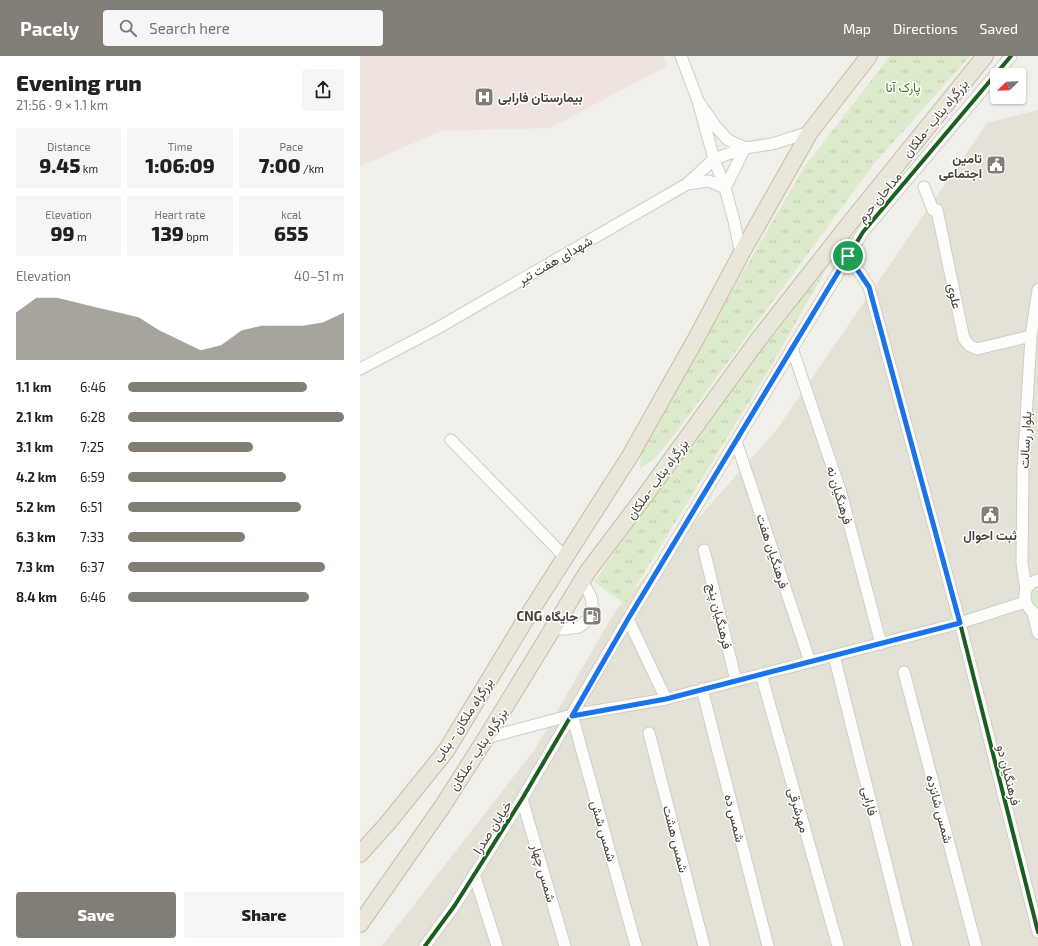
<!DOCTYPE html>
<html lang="en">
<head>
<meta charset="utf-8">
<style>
  :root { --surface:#fff; --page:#f6f6f6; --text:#202124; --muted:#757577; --accent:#827e75 }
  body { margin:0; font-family:"Exo 2",Vazirmatn,sans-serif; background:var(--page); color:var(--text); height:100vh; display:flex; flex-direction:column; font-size:15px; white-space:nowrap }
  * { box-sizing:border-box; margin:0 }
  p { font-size:13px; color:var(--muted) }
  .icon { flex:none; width:22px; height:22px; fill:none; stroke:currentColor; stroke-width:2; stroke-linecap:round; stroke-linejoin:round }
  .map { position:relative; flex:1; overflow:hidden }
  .panel { display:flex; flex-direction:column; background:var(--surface); width:360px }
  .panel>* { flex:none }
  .needle { width:26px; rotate:247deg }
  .buttons { position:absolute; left:630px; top:12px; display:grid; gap:8px }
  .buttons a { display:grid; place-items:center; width:36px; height:36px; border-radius:4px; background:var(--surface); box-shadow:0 1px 3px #0004; font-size:20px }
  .pin { position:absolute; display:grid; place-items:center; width:34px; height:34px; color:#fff; margin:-17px; border:2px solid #fff; border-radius:50%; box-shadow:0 1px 4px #0007 }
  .round { display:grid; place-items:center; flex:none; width:42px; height:42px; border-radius:4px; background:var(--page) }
  .headline { display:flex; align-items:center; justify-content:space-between; height:68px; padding:0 16px }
  h1 { font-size:22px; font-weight:800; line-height:30px }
  .stats { display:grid; grid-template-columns:repeat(3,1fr); gap:6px; height:68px; padding:4px 16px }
  .stats div { display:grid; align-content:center; border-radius:4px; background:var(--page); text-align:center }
  .stats b { font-size:20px; font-weight:800 }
  .stats small { font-size:11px; font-weight:400 }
  .stats p { font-size:11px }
  .chart { height:112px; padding:8px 16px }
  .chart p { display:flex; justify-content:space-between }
  .chart svg { width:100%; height:72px; margin-top:4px; fill:var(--accent); opacity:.7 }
  .cta { display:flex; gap:8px; margin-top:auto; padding:8px 16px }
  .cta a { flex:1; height:46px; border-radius:4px; background:var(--accent); color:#fff; font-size:16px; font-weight:800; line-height:46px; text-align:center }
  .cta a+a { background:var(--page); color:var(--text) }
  ul { padding:0 16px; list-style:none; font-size:13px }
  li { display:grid; grid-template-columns:64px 48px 1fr; align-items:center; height:30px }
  li i { height:10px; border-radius:5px; background:var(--accent) }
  header { display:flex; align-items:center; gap:24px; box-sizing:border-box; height:56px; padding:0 20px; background:var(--accent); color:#fff }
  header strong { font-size:19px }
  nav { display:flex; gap:22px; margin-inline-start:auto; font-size:14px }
  .search { width:280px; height:36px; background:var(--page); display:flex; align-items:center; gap:10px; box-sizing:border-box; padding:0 14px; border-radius:4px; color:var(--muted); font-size:15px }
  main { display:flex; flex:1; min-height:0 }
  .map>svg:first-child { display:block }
  .residential { fill:#e4e1d7 }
  .medical { fill:#efe3df }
  .grass { fill:#dcebcb }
  .park { fill:url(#park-tufts) }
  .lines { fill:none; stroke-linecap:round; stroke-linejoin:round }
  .minor-casing { stroke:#cecdc8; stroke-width:13 }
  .highway-casing { stroke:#c7bda6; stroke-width:18 }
  .minor { stroke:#fdfdfc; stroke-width:11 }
  .highway { stroke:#ebe6da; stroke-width:16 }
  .cycleway-casing { stroke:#fff; stroke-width:6 }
  .cycleway { stroke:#1b5e20; stroke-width:4 }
  .route-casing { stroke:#fff; stroke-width:8 }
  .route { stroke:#1a73e8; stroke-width:5 }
  .labels { text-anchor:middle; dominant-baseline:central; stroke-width:3; stroke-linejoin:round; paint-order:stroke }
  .park-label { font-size:13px; fill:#44772a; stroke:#fff }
  .poi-label { font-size:13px; font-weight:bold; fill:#464136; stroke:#fff; text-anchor:end }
  .street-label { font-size:13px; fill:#464136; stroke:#fff }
</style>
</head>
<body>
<header>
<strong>Pacely</strong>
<div class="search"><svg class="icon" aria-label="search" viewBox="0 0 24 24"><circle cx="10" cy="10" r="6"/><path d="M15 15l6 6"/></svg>Search here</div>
<nav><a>Map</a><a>Directions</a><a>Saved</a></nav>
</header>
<main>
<section class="panel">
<div class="headline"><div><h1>Evening run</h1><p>21:56 · 9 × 1.1 km</p></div><a class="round"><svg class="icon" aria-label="share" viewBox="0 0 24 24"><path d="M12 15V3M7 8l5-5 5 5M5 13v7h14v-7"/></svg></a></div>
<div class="stats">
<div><p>Distance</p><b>9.45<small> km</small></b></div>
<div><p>Time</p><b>1:06:09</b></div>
<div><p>Pace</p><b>7:00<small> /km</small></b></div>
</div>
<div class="stats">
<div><p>Elevation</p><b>99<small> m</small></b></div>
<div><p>Heart rate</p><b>139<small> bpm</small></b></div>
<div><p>kcal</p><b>655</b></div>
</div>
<div class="chart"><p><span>Elevation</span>40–51 m</p>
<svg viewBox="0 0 160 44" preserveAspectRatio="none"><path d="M0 44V15L10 6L20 6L30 9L40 12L50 15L60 18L70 26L80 32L90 38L100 35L110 26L120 23L130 23L140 23L150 21L160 15V44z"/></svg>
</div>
<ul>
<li><b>1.1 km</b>6:46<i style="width:83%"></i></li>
<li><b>2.1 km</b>6:28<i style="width:100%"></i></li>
<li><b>3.1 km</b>7:25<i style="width:58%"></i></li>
<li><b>4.2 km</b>6:59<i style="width:73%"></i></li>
<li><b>5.2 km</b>6:51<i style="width:80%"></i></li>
<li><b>6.3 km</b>7:33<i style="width:54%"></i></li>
<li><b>7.3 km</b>6:37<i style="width:91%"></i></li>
<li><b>8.4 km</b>6:46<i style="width:84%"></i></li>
</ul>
<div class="cta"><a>Save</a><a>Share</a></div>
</section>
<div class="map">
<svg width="678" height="890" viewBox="0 0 678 890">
  <defs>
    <pattern id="park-tufts" width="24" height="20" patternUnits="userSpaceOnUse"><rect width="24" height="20" fill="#dcebcb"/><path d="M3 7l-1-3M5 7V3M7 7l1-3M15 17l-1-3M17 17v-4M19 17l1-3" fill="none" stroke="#becbaf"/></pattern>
  </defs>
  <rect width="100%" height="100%" fill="#f0efea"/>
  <path class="residential" d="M 678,54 L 678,890 L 22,890 L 175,693 L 256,554 L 415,376 L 627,67 Z"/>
  <path class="medical" d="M 0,0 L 304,0 L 307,10 L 190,72 L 81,75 L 0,110 Z"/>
  <path class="grass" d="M 678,528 L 678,554 L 669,544 L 671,535 Z"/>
  <path class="park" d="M 530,0 L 610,0 L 514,108 L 317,375 L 296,401 L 280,413 L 281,396 L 352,269 L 445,110 Z
    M 485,180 L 410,312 L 265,548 L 234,526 L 337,377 Z"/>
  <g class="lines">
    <g class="minor-casing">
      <path id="minor" d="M 321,0 L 338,45
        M 327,128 L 349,125 L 365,132
        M 564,131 L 573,154 L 577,154 L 604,283 L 610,290 L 617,293 L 671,280
        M 365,132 L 385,92
        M 381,198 L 374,165 L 365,132 L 354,103 L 338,45 L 356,71 L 368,84 L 385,92 L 412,88 L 450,76
        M 488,199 L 509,231 L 600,567 L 678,876
        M 432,292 L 481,437 L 521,588
        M 0,313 L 76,273 L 327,128 L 354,103 L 385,92
        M 91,384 L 205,501
        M 376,385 L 450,606
        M 344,494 L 376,625
        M 678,524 C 659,530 662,552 678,559
        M 666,534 L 662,507 L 663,413 L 671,280 L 678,234
        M 673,557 L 678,577
        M 268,563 L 306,643
        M 193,573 L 205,573 L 219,571 L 232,560 C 233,544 232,538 221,526
        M 474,600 L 547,890
        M 544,616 L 616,890
        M 401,618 L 478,890
        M 342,633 L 408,890
        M 212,659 L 276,890
        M 289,677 L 344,890
        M 126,682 L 212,659 L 306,643 L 600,567 L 665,546
        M 162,743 L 205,890
        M 114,818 L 137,890
        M 65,890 L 95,849 L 162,743 L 268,563 L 503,176 L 651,0"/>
    </g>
    <g class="highway-casing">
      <path id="highway" d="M 0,798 L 27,768 L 86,695 L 167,561 L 270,400 L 337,281 L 381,198 L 450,76 L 509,0
        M 0,868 L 82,751 L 126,682 L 228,515 L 287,437 L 398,284 L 493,163 L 625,0"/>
    </g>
    <use href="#minor" class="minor"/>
    <use href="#highway" class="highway"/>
    <g class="cycleway-casing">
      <path id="cycleway" d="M 488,199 L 509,231 L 600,567 L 678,876
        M 65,890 L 95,849 L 162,743 L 268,563 L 503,176 L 651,0"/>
    </g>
    <use href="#cycleway" class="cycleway"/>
  </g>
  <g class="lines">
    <g class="route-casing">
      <path id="route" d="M 488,200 L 509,231 L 600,567 L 306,643 L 212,660 L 268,563 Z"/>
    </g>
    <use href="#route" class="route"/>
  </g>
  <defs>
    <g id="hospital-square" transform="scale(1)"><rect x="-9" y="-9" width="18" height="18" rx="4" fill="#827e75" stroke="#fff"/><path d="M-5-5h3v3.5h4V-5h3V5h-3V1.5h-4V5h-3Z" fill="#fff"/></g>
    <g id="civic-square" transform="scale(1)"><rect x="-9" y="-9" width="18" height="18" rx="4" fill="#827e75" stroke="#fff"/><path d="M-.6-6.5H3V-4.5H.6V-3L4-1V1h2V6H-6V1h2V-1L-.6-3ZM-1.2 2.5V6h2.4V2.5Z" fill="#fff"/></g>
    <g id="fuel-square" transform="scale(1)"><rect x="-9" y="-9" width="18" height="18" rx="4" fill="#827e75" stroke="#fff"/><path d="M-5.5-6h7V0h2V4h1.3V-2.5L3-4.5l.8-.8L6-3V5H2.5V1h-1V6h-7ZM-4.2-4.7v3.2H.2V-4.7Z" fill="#fff"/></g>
  </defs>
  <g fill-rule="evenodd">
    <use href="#hospital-square" x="124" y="41"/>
    <use href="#civic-square" x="636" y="109"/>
    <use href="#civic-square" x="630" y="459"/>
    <use href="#fuel-square" x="232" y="560"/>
  </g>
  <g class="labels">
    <g class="park-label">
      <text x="543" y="31">پارک آنا</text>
    </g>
    <g class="poi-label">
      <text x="138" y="41" text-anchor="start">بیمارستان فارابی</text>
      <text x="622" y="102">تامین<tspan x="622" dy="15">اجتماعی</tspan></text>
      <text x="630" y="479" text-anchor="middle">ثبت احوال</text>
      <text x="218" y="560">CNG جایگاه</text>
    </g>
    <g class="street-label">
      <text transform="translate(575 62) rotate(-51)">بزرگراه بناب -ملکان</text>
      <text transform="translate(519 141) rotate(-50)">مداحان حرم</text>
      <text transform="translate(195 204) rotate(-30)">شهدای هفت تیر</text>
      <text transform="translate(595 240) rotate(78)">علوی</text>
      <text transform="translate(665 384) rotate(-87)">بلوار رسالت</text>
      <text transform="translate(297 423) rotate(-54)">بزرگراه بناب -ملکان</text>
      <text transform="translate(480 439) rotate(73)">فرهنگیان نه</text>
      <text transform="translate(413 495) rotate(72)">فرهنگیان هفت</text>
      <text transform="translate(360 560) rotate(76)">فرهنگیان پنج</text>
      <text transform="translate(103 664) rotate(-57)">بزرگراه ملکان - بناب</text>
      <text transform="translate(118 693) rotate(-57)">بزرگراه بناب -ملکان</text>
      <text transform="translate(649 719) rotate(76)">فرهنگیان دو</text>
      <text transform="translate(510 745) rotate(76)">فارابی</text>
      <text transform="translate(580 753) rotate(75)">شمس شانزده</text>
      <text transform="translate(439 754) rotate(74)">مهرشرقی</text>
      <text transform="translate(375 762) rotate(76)">شمس ده</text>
      <text transform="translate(132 771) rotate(-57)">خیابان صدرا</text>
      <text transform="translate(244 775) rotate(74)">شمس شش</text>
      <text transform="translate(316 783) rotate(76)">شمس هشت</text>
      <text transform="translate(184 817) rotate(74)">شمس چهار</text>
    </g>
  </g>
</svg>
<div class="buttons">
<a><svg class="needle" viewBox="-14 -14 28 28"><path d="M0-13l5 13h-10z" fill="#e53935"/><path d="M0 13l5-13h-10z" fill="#757577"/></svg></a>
</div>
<div class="pin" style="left:488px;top:200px;background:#1e9e55"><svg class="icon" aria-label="arrive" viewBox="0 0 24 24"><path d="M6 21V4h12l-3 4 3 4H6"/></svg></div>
</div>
</main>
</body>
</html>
